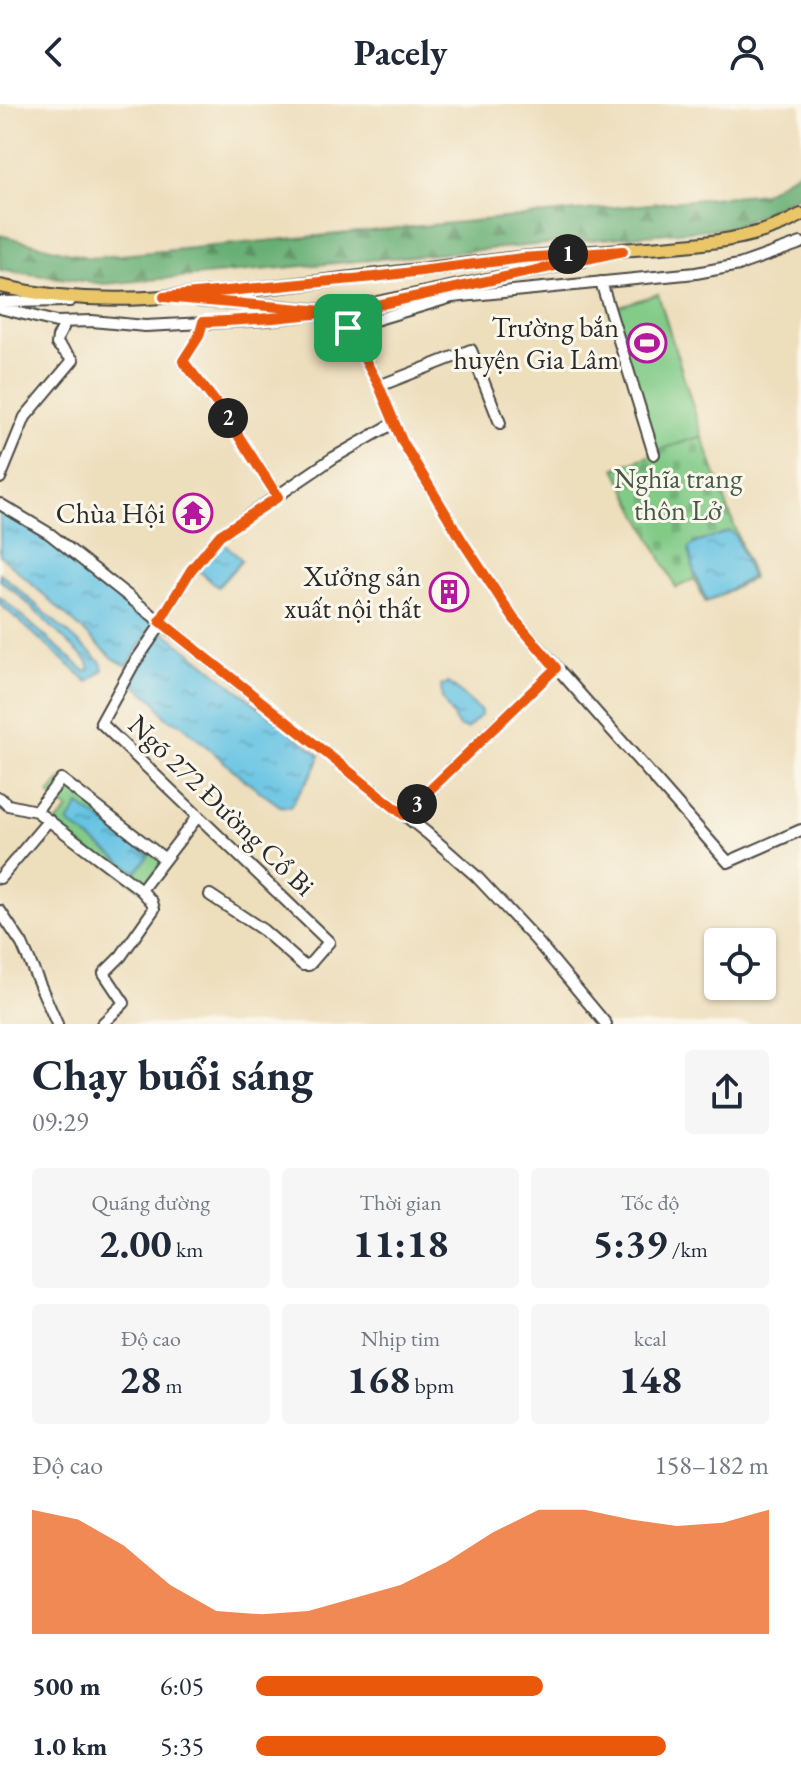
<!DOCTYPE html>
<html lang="vi">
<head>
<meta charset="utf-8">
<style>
  :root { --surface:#fff; --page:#f6f6f7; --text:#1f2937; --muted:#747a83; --accent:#ea580c }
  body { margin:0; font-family:"EB Garamond",serif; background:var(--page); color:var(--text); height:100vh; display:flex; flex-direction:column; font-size:30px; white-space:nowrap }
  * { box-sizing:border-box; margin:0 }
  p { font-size:26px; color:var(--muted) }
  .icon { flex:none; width:44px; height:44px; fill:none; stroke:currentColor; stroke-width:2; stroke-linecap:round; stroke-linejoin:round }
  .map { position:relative; height:920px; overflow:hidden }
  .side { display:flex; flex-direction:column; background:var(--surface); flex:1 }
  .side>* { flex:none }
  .tools { position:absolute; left:704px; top:824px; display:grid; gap:16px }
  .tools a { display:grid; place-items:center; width:72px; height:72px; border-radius:8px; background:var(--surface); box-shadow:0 2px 6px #0004; font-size:40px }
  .pin { position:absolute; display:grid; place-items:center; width:68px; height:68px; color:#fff; margin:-34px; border-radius:16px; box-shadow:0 4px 12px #0006 }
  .km { position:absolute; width:40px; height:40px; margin:-20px; border-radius:50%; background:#222; color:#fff; font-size:22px; line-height:40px; text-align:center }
  .round { display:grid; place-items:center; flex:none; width:84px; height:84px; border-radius:8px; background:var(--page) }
  .headline { display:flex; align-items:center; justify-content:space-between; height:136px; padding:0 32px }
  h1 { font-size:44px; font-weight:700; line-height:60px }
  .metrics { display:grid; grid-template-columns:repeat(3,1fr); gap:12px; height:136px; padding:8px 32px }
  .metrics div { display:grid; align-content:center; border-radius:8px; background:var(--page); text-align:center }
  .metrics b { font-size:40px; font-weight:700 }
  .metrics small { font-size:22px; font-weight:400 }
  .metrics p { font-size:22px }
  .chart { height:224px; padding:16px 32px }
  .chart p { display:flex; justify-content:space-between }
  .chart svg { width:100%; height:144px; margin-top:8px; fill:var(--accent); opacity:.7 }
  ul { padding:0 32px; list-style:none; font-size:26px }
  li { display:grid; grid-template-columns:128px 96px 1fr; align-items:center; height:60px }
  li i { height:20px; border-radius:10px; background:var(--accent) }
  header { display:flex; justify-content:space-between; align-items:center; height:104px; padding:0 32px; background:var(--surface); font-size:36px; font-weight:700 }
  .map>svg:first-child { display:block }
  .forest { fill:url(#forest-firs); stroke:#4a6d50; stroke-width:2 }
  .cemetery { fill:url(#cemetery-stones); stroke:#567b59; stroke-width:2 }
  .park { fill:#81cb87; stroke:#567b59; stroke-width:2 }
  .water { fill:url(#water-ripples); stroke:#487787; stroke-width:2 }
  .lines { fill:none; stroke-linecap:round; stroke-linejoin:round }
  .minor-casing { stroke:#484641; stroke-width:14 }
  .major-casing { stroke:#484641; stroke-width:16 }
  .minor { stroke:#fff; stroke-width:10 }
  .major { stroke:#eac669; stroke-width:12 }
  .route-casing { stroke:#fff; stroke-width:16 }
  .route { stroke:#ea580c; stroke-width:10 }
  .labels { text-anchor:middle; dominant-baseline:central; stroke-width:6; stroke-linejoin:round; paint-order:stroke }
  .poi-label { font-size:28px; fill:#2b2b2b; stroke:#fbf7ec; text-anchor:end }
  .park-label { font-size:28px; fill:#455b47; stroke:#fbf7ec }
  .street-label { font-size:28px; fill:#2b2b2b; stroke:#fbf7ec }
</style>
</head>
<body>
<header><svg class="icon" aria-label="back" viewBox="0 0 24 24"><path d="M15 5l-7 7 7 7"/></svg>Pacely<svg class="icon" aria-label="person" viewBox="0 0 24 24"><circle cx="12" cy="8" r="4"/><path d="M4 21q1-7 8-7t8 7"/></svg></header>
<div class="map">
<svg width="801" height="920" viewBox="0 0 801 920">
  <defs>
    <pattern id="forest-firs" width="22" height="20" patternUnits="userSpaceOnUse" patternTransform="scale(2)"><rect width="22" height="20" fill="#68af74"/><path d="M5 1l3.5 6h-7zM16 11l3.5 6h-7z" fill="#568f5f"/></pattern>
    <pattern id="cemetery-stones" width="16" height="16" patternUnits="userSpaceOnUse" patternTransform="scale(2)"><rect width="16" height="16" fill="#81cb87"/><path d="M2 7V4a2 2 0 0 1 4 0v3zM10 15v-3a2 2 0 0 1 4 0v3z" fill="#70ae75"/></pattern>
    <pattern id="water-ripples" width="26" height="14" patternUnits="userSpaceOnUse" patternTransform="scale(2)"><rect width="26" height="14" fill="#65c3e3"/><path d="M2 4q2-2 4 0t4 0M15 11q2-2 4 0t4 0" fill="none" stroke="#539fb8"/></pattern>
  </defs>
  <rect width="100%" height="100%" fill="#fbf7ec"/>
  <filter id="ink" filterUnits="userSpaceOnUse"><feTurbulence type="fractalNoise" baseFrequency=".0125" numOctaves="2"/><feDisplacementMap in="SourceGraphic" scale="16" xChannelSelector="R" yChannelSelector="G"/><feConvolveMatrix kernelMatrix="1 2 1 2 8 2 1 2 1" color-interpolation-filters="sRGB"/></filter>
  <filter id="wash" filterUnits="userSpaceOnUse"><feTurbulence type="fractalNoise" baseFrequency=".006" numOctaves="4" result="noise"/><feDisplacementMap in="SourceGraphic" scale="32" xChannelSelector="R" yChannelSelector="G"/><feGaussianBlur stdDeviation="1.8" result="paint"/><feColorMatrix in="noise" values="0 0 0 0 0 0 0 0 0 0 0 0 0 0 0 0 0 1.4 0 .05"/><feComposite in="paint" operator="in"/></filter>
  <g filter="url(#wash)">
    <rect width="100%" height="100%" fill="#eddebc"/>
    <path class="forest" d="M 801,65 L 801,90 L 734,123 L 105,180 L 0,166 L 0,131 L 90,154 L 764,89 Z"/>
    <path class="cemetery" d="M 702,332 L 753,474 L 706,499 L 694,475 L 676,484 L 615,364 L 652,351 L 651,348 Z"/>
    <path class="park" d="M 658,190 L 702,332 L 656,347 L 610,205 Z
      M 61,675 L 165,755 L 141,786 L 55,721 L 68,705 L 49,690 Z"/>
    <path class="water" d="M 0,407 L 64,447 L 139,504 L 154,521 L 127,562 L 114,555 L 0,451 Z
      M 730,427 L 736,432 L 751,473 L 707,498 L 694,468 L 689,445 L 693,440 Z
      M 221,437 L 242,456 L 218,483 L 197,465 Z
      M 0,469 L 101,558 L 103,566 L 88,578 L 0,500 L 0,493 L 85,567 L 90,565 L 88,558 L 21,493 L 0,476 Z
      M 166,529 L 320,651 L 316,663 L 290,703 L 280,702 L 246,677 L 181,620 L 166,614 L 155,597 L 129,577 L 132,569 L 161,530 Z
      M 449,579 L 481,607 L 481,611 L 467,625 L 459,623 L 442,595 L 441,581 Z
      M 79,701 L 149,751 L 136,768 L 68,719 Z"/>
  </g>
  <g filter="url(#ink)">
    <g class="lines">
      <g class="minor-casing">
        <path id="minor" d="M 601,178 L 654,350
          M 0,198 L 70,197
          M 0,204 L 56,218 L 92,217 L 145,222 L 266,216 L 335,208 L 347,222 L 379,282 L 402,337 L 463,438 L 514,515 L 728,758 L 801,726
          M 203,218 L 199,232 L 183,257 L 221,305 L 278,393
          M 348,224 L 452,193 L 696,169 L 739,161 L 801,139
          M 379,282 L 471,246 L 500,319
          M 0,374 L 25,313 L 73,256 L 57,240 L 58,233 L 66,218
          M 0,400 L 50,430 L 162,519 L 133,561 L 101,619 L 329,838 L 309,861 L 303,861 L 263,826 L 210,791
          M 160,517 L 191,466 L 220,431 L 333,354 L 394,319
          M 162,519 L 427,729 L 476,772 L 536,836 L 606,920
          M 0,694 L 8,701 L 36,707 L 141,786 L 198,712
          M 36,707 L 61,675 L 165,755
          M 404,711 L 556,564
          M 0,774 L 49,716
          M 0,807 L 22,840 L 57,920
          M 102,920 L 124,899 L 104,869 L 121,852 L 154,805 L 152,798 L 141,786"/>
      </g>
      <g class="major-casing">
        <path id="major" d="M 0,182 C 91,203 163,194 254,185 C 343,176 431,164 520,154 C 562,150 605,147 648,144 C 700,140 754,137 801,111
          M 199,196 L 335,208 L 583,156"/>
      </g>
      <use href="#minor" class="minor"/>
      <use href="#major" class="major"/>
    </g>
  </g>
  <g class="lines" filter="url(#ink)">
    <g class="route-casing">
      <path id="route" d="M 348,224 L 335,208 L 164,193 L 374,173 L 522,154 L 623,147 L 373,202 C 316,211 261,216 203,218 L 199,232 L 183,257 L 221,305 L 278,393 L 220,431 L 191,466 L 160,517 L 404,711 L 556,564 L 514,515 L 463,438 L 402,337 L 379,282 L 348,224"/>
    </g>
    <use href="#route" class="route"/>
  </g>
  <defs>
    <g id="stadium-ring" transform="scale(2)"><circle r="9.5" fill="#fbf7ec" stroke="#b5179e" stroke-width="1.5"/><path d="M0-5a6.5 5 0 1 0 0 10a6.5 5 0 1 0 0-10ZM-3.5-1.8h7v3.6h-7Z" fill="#b5179e"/></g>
    <g id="temple-ring" transform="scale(2)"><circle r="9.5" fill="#fbf7ec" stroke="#b5179e" stroke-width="1.5"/><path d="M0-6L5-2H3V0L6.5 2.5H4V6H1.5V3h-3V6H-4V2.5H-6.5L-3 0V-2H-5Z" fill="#b5179e"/></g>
    <g id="building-ring" transform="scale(2)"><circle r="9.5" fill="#fbf7ec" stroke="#b5179e" stroke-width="1.5"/><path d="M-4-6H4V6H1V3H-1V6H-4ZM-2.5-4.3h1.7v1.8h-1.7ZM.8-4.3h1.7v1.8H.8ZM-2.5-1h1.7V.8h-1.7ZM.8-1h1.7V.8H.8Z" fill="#b5179e"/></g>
  </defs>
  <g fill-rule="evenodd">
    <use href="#stadium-ring" x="647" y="239"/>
    <use href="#temple-ring" x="193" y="409"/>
    <use href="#building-ring" x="449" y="488"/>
  </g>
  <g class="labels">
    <g class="poi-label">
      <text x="619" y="223">Trường bắn<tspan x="619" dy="32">huyện Gia Lâm</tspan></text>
      <text x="165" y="409">Chùa Hội</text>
      <text x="421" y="472">Xưởng sản<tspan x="421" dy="32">xuất nội thất</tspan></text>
    </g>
    <g class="park-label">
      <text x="678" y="374">Nghĩa trang<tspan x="678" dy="32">thôn Lở</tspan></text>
    </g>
    <g class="street-label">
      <text transform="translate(222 701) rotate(44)">Ngõ 272 Đường Cổ Bi</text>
    </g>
  </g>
</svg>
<div class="tools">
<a><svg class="icon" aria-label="locate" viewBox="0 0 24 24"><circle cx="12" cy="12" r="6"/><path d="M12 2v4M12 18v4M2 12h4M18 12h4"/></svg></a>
</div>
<div class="pin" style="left:348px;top:224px;background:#1e9e55"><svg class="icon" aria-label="arrive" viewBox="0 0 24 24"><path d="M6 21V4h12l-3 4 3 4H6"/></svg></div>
<b class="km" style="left:568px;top:150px">1</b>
<b class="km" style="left:228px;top:314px">2</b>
<b class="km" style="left:417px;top:700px">3</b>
</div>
<section class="side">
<div class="headline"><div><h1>Chạy buổi sáng</h1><p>09:29</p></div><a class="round"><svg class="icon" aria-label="share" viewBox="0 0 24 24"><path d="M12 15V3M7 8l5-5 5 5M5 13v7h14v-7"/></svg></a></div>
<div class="metrics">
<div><p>Quãng đường</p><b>2.00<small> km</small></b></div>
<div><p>Thời gian</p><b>11:18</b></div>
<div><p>Tốc độ</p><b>5:39<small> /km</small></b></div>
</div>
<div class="metrics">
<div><p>Độ cao</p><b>28<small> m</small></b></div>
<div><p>Nhịp tim</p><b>168<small> bpm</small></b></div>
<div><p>kcal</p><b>148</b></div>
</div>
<div class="chart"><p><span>Độ cao</span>158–182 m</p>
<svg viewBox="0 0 160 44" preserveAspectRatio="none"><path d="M0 44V6L10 9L20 17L30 29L40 37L50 38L60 37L70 33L80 29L90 22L100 13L110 6L120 6L130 9L140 11L150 10L160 6V44z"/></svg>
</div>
<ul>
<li><b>500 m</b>6:05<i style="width:56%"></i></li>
<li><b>1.0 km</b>5:35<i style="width:80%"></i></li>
</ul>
</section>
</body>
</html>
